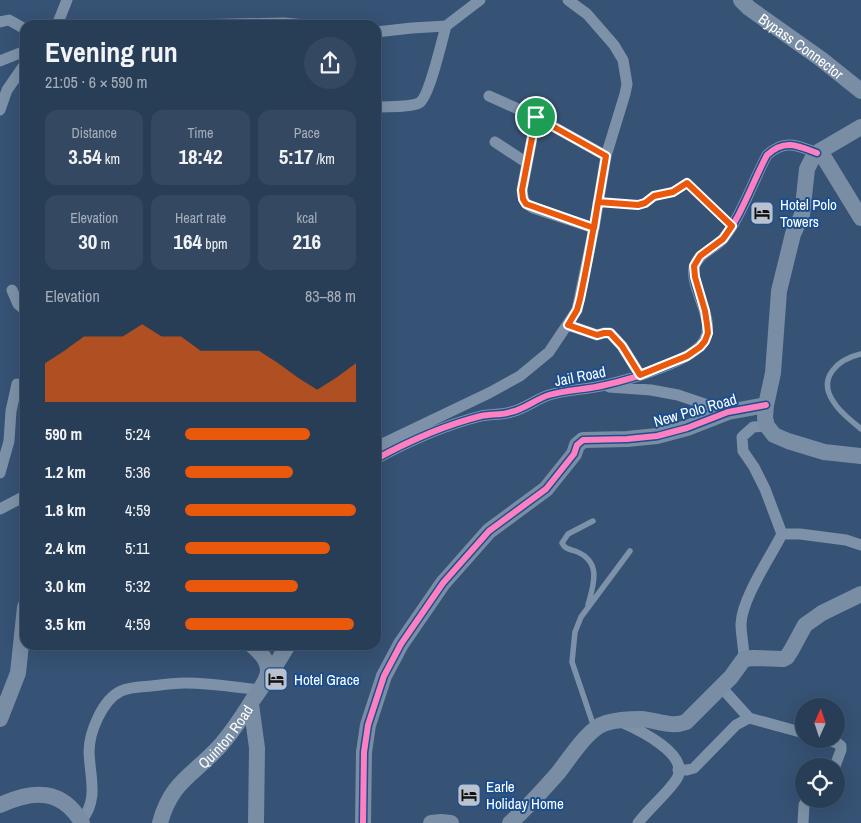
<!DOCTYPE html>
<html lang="en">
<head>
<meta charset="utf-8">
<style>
  :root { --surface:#283e57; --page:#344961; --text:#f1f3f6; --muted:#a5aeba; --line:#44576d; --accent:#ea580c }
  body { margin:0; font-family:"Archivo Narrow",sans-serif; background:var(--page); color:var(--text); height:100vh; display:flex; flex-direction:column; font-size:19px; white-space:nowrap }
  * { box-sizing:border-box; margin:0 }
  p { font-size:16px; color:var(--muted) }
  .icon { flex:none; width:28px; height:28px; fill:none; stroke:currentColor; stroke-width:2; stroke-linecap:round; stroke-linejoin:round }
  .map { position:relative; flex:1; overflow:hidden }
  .panel { position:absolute; left:20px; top:20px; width:361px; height:630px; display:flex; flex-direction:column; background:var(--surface); border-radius:15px; box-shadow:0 5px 20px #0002,0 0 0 1px var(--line) }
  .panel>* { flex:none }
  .needle { width:32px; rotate:3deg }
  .tools { position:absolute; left:795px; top:698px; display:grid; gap:10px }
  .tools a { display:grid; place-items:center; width:50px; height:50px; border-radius:50%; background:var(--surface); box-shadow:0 5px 20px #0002,0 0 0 1px var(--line); font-size:25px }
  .pin { position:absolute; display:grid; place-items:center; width:42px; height:42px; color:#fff; margin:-21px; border:2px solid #fff; border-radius:50%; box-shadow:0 1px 5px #0007 }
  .round { display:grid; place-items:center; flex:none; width:52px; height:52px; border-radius:26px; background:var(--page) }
  .summary { display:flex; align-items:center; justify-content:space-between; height:85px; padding:0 25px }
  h1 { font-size:28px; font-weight:700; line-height:38px }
  .figures { display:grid; grid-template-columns:repeat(3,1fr); gap:8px; height:85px; padding:5px 25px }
  .figures div { display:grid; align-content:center; border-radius:12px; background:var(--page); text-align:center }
  .figures b { font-size:21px; font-weight:700 }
  .figures small { font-size:14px; font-weight:400 }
  .figures p { font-size:14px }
  .chart { height:140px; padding:10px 25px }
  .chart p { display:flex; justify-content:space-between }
  .chart svg { width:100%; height:90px; margin-top:5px; fill:var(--accent); opacity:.7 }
  ul { padding:0 25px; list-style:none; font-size:16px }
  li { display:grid; grid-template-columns:80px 60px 1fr; align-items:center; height:38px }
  li i { height:12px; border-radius:6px; background:var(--accent) }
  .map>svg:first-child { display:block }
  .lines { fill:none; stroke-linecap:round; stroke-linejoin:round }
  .lane { stroke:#7d92a8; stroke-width:5.5 }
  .street { stroke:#7d92a8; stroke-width:11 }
  .secondary { stroke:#798da4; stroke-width:16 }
  .cycleway-casing { stroke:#1b4f8f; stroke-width:9 }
  .cycleway { stroke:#ff80c0; stroke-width:6 }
  .route-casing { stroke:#fff; stroke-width:10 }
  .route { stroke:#ea580c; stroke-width:6 }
  .labels { text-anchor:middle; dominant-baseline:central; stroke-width:4; stroke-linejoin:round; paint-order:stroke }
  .street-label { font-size:15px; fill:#fff; stroke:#1b4f8f }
  .poi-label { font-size:15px; fill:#fff; stroke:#1b4f8f; text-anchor:start }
</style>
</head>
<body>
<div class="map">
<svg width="861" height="823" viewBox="0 0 861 823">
  <rect width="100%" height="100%" fill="#365274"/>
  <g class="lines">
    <path class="lane" d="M 598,202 L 638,205 L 645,203 L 654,196 L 680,189 L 687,183 L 732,226
      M 861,354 C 839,359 817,377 833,401 C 839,412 852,421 861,429
      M 588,605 C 594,584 602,561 575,551 C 569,549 565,549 562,543 L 568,534 L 593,521
      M 594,727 L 572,662 L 575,632 L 581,617 L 630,551"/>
    <path class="street" d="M 0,22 L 9,20 L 25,29
      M 57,25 L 67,0
      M 190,25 L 284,23 L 306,25
      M 376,32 L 412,28 L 446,26 L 480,0
      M 0,61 L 25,51
      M 489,96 L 536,117 L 606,156
      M 376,107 C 388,106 409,108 419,103 C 429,98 442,40 446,26
      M 0,110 L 7,90 L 25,64
      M 536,117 L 522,190 C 523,200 524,203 533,208 L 594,228
      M 495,142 L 527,163
      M 12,290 L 18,304 L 25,310
      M 568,325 L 597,335 L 604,333 L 610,333 L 622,346 L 640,375
      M 609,387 L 651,390 L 678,395 L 728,412
      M 767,426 L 753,427 L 742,437 L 743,451 L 754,467 L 765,489 L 782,534
      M 376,447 L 489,393 L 520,376 L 549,352 L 577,310 L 594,228 L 606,156 L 625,94 L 627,84 L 623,60 L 614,45 L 587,14 L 568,0
      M 376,459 C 409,441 445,425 481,416 C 491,414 502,415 511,412 C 525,409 536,399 549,395 C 568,389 587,390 605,385 C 628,380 693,361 704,341 C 717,320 690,289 694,268 C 697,254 714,249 723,239 C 740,219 754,179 767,155 C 784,139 797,145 817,153
      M 0,473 L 9,441 L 11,411 L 17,384
      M 0,509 L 25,496
      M 744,659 C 744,647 741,635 741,624 C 742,598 770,558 782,534 L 800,534 L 846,540 L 861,545
      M 722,688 L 749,718
      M 621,722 C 637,729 693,755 676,780 C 665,796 649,808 638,823
      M 823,739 L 837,743 L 841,746 L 841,750 L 835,766
      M 678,770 L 687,770 L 694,768 L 736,725 L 749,718 L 804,733
      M 81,821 C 99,800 90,778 89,752 C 89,733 102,700 121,691 C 130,687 141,687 151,686 C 162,685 173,683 185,683 C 210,683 235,687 260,690
      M 803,823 L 804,805 L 807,799"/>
    <g class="secondary">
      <path id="s1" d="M 741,0 L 749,8 L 821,59 L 861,91"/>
      <path d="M 820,151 L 861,127"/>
      <path d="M 861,218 L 820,151 L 814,155 L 807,169 L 802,215 L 793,234 L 779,291 L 773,373 L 766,405 L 765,418 L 767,426 L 774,435 L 788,441 L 824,452 L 861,456"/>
      <path d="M 267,679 L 288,645"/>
      <path d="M 251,704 L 257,748 L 256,823"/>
      <path d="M 0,719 L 18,673 L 25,607"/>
      <path d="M 0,805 C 33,790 62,788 82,823"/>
      <path id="s2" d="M 160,823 C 171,782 192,776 218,748 C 231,734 242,717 252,701 C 258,692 268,681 268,670 C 268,659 259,652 252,645"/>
      <path d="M 363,823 L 364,752 L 368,725 L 384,676 L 401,644 L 443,583 L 489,531 L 546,489 L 574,454 L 577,445 L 583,440 L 627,439 L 657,436 L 687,428 L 728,412 L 766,405"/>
      <path d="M 431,823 L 441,822 L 451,823"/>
      <path d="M 510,823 C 527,808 543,790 558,773 C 570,758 588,728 606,723 C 616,720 630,719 641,719 C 657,720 670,728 686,722 L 731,677 L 744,659 L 753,658 L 783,659 L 787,657 L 792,649 L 805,625 L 822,613 L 861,594"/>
    </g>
    <g class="cycleway-casing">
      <path id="cycleway" d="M 376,459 C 409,441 445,425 481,416 C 491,414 502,415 511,412 C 525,409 536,399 549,395 C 568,389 587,390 605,385 C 628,380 693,361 704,341 C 717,320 690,289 694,268 C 697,254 714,249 723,239 C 740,219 754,179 767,155 C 784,139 797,145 817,153
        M 363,823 L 364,752 L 368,725 L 384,676 L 401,644 L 443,583 L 489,531 L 546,489 L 574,454 L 577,445 L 583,440 L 627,439 L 657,436 L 687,428 L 728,412 L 766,405"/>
    </g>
    <use href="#cycleway" class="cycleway"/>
  </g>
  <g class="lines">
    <g class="route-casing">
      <path id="route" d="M 536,117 L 606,156 C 598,204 590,252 580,299 L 577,310 L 568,325 L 597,335 L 604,333 L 610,333 L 622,346 L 640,375 L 687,356 L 700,347 L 705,341 L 708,333 L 707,324 L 705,311 L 695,277 L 694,266 L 700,256 L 723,239 L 732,226 L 687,183 L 673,192 L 654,196 L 645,203 L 638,205 L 598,202 L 594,228 L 526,204 L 523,199 L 522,190 L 536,117"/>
    </g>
    <use href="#route" class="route"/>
  </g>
  <defs>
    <g id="hotel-square" transform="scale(1.25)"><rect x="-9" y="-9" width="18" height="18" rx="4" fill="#b9c2ce" stroke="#1b4f8f"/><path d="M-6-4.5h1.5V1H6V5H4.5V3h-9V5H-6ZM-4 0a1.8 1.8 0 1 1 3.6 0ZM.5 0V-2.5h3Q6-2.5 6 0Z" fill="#111"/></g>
  </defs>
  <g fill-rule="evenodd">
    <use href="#hotel-square" x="762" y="213"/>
    <use href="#hotel-square" x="276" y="679"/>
    <use href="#hotel-square" x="469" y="795"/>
  </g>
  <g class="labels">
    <g class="street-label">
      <text stroke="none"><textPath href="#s1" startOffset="76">Bypass Connector</textPath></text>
      <text transform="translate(580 376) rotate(-11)">Jail Road</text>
      <text transform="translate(695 410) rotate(-16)">New Polo Road</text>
      <text stroke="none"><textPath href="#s2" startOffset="110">Quinton Road</textPath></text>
    </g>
    <g class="poi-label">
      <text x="780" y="204">Hotel Polo<tspan x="780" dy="17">Towers</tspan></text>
      <text x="294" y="679">Hotel Grace</text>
      <text x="486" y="786">Earle<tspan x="486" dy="17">Holiday Home</tspan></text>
    </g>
  </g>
</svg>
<div class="tools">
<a><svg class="needle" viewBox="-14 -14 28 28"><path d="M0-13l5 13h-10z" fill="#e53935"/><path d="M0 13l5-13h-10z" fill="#a5aeba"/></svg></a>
<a><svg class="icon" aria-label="locate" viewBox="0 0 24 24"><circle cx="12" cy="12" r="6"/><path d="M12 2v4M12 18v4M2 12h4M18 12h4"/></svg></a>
</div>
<div class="pin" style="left:536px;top:117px;background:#1e9e55"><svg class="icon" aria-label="arrive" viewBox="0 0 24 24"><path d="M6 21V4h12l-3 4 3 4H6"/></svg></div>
<section class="panel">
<div class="summary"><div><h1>Evening run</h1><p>21:05 · 6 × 590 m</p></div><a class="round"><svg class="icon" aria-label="share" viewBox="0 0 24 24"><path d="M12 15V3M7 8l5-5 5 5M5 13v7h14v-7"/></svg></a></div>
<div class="figures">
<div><p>Distance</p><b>3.54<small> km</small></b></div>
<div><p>Time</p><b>18:42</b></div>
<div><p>Pace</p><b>5:17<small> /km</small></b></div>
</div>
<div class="figures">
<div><p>Elevation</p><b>30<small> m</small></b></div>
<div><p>Heart rate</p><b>164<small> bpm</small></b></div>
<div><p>kcal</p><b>216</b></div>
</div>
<div class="chart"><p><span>Elevation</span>83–88 m</p>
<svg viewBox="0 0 160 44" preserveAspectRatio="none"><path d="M0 44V25L10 19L20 12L30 12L40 12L50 6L60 12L70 12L80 19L90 19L100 19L110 19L120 25L130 32L140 38L150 32L160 25V44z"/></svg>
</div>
<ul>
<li><b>590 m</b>5:24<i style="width:73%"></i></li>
<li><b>1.2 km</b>5:36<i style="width:63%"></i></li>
<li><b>1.8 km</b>4:59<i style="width:100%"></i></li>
<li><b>2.4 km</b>5:11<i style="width:85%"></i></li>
<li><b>3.0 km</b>5:32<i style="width:66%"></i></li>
<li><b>3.5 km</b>4:59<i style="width:99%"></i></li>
</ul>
</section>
</div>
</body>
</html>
